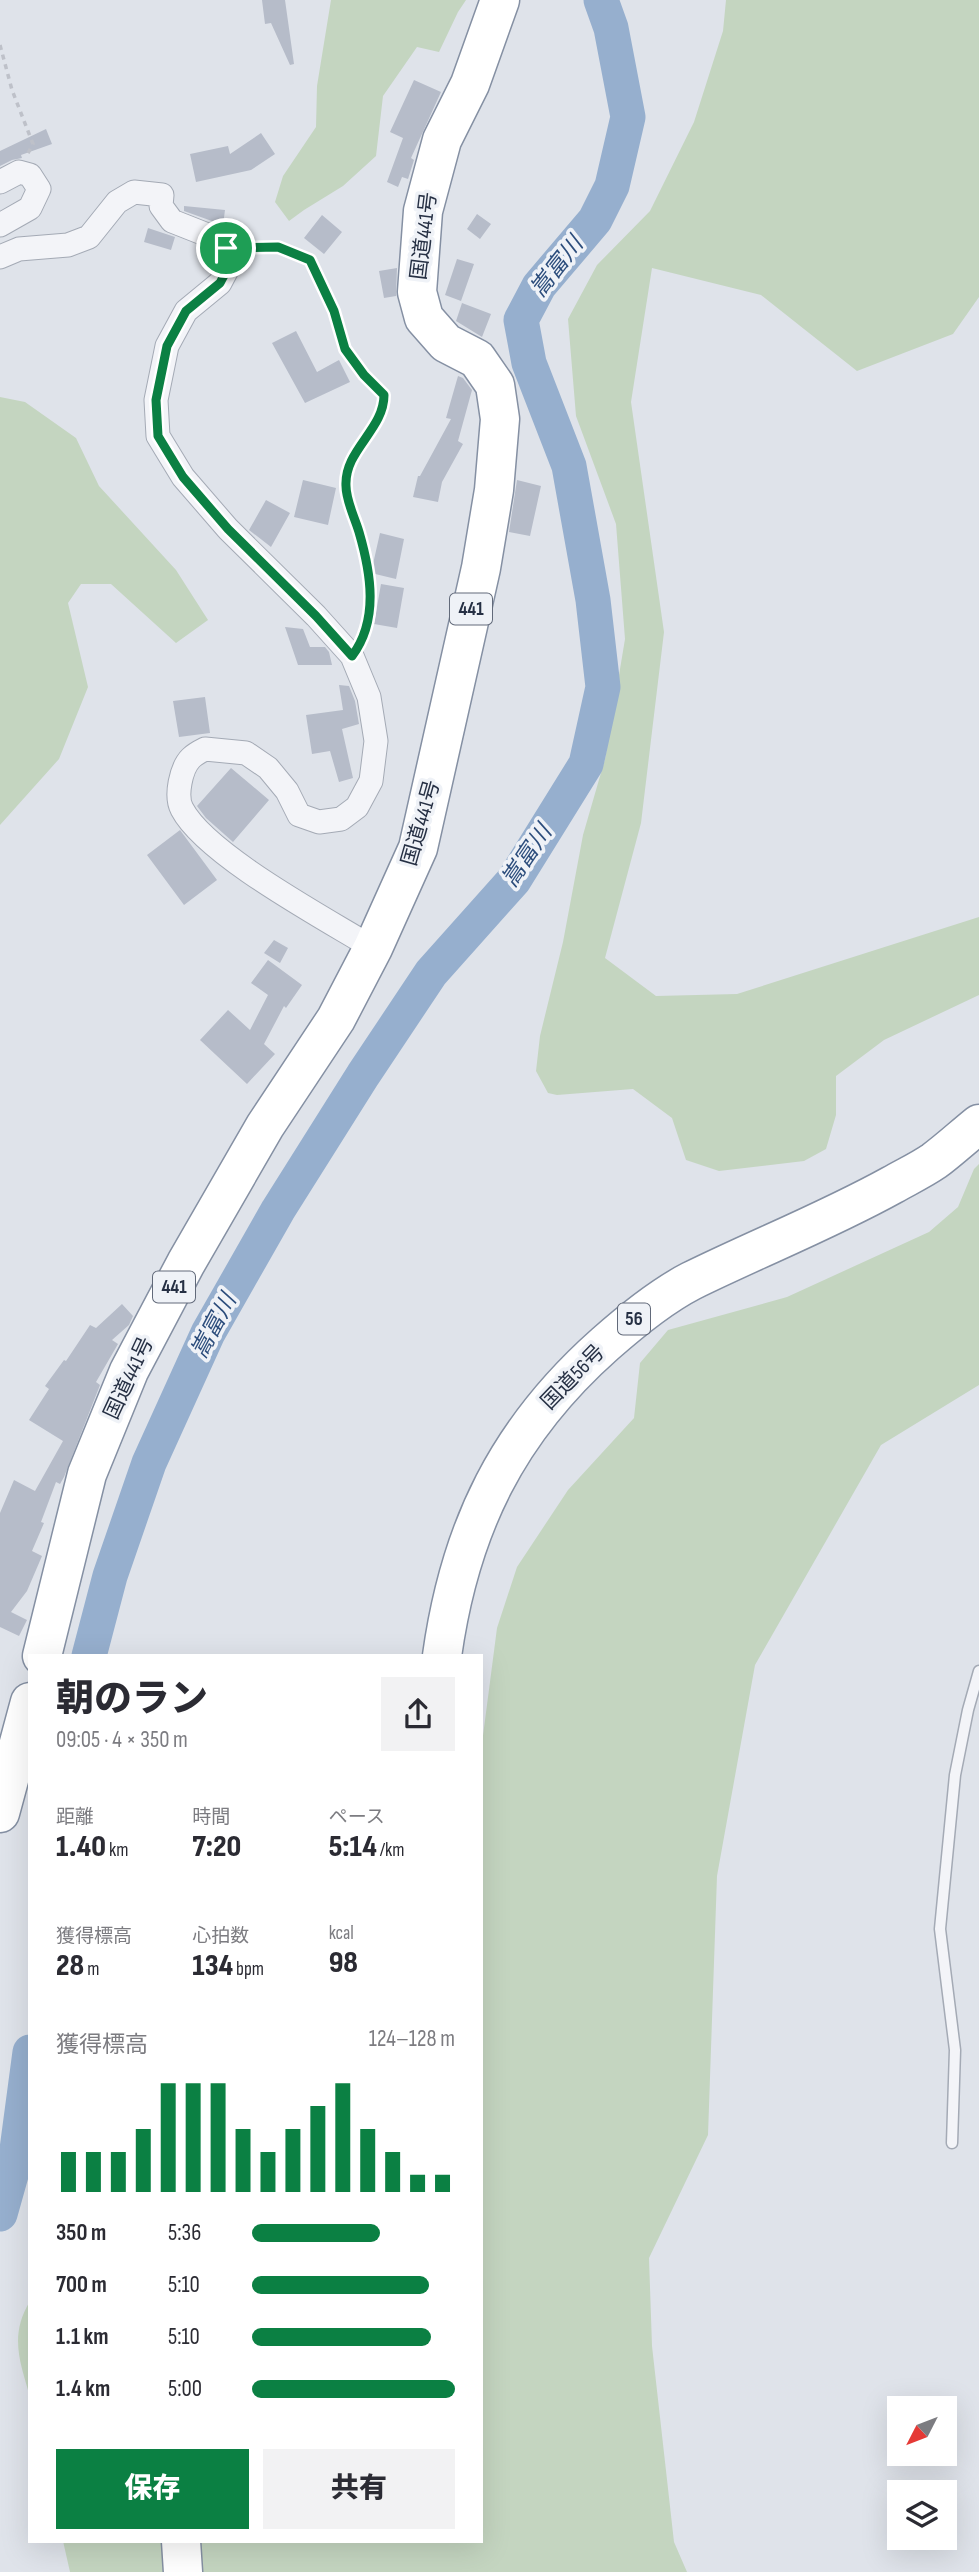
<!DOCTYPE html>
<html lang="ja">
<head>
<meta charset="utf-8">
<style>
  :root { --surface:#fff; --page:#f2f2f3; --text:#2b2b33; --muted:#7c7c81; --accent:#0b8043 }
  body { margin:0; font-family:"Sofia Sans Condensed","Noto Sans JP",sans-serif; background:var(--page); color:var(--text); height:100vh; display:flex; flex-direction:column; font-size:26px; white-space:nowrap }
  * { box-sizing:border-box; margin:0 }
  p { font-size:23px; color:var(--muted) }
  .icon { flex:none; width:38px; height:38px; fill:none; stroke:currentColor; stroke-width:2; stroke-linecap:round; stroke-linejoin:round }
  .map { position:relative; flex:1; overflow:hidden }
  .panel { position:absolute; left:28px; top:1654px; width:455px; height:889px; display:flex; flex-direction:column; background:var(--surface); border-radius:0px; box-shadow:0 7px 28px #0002 }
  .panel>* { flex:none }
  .needle { width:46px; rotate:228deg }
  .tools { position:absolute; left:887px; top:2396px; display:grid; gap:14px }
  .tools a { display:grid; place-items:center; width:70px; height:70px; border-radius:0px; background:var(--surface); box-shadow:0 7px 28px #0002; font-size:35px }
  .pin { position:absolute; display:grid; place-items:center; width:60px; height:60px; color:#fff; margin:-30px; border:4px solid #fff; border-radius:50%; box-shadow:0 2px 7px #0007 }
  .round { display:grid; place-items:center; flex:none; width:74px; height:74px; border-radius:0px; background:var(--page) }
  .overview { display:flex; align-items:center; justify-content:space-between; height:119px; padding:0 28px }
  h1 { font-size:38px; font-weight:800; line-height:52px }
  .figures { display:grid; grid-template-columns:repeat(3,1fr); gap:10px; height:119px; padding:7px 28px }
  .figures div { display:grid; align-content:center }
  .figures b { font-size:30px; font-weight:800 }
  .figures small { font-size:19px; font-weight:400 }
  .figures p { font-size:19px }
  .chart { height:196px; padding:14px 28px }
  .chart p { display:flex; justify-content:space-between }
  .chart svg { width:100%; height:126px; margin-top:7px; stroke:var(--accent); stroke-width:6 }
  .primary-button { display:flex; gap:14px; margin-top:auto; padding:14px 28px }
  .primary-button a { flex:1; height:80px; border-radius:0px; background:var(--accent); color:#fff; font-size:28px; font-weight:800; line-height:80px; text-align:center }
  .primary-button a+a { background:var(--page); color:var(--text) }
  ul { padding:0 28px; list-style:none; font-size:23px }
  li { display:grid; grid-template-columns:112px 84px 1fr; align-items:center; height:52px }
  li i { height:18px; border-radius:9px; background:var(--accent) }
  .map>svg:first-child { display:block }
  .green { fill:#c4d5c0 }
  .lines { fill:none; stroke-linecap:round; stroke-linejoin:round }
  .river { stroke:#96afce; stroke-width:35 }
  .building { fill:#b6bcc9 }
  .service-casing { stroke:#a4aab5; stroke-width:13 }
  .minor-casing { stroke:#a4aab5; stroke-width:25 }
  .trunk-casing { stroke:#8590a3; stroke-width:41 }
  .path { stroke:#bec1c9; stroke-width:3.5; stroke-dasharray:5 5; stroke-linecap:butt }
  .service { stroke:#f3f4f8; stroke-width:10 }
  .minor { stroke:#f3f4f8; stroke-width:23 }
  .trunk { stroke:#fff; stroke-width:38 }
  .route-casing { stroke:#fff; stroke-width:14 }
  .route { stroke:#0b8043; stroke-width:9 }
  .labels { text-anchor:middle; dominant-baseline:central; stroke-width:7; stroke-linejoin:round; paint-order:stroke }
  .shield { fill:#eff2f7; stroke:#626a7a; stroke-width:2 }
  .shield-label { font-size:19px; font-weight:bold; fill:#263044 }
  .street-label { font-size:21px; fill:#263044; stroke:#eff2f7 }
  .water-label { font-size:23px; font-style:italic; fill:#2c4d7c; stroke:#eff2f7 }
</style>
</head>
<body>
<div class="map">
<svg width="979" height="2572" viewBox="0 0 979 2572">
  <rect width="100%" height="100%" fill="#dfe3ea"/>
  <path class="green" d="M 331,0 L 466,0 L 458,12 L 439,52 L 417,47 L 383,96 L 376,156 L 343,186 L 304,210 L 289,221 L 275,202 L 283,176 L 316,127 L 317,86 Z
    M 726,0 L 979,0 L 979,297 L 953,334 L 857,371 L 761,295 L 652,268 L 631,402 L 664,632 L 641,823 L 605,958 L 656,996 L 737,994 L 979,917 L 979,995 L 884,1040 L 836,1076 L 836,1115 L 826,1149 L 804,1161 L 719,1171 L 686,1160 L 672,1118 L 633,1089 L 557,1095 L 548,1093 L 536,1071 L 540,1036 L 563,942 L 583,835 L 605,759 L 625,639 L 616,524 L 576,416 L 568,319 L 597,265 L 650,211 L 694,122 L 723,31 Z
    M 0,397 L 25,402 L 76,438 L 99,486 L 176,570 L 208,620 L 176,643 L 111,584 L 81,584 L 68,603 L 88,687 L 59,759 L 0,825 Z
    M 979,1164 L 979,1385 L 881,1445 L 755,1665 L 717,1876 L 708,2135 L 649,2258 L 652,2346 L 674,2542 L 687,2572 L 70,2572 L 63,2541 L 481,2541 L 481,1751 L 497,1628 L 517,1567 L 568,1490 L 634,1418 L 640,1363 L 668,1330 L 787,1297 L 929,1232 L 958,1207 L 974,1169 Z
    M 30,2301 L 30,2397 C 20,2361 9,2336 30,2301 Z"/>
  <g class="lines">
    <path class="river" d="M 89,1656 L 110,1576 L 149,1463 L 208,1333 L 278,1210 L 363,1075 L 431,973 L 514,880 L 586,764 L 603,687 L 593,600 L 569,466 L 529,363 L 521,320 L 539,286 L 595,220 L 612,186 L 628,117 L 611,28 L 601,0
      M 0,2214 L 16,2157 L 30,2052"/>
  </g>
  <path class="building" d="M 262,0 L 285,0 L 294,64 L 290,65 L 271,23 L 265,24 Z
    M 414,80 L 441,92 L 411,158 L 414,160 L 408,179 L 402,177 L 398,187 L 387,182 L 403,138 L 390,132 Z
    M 46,129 L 52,144 L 21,155 L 22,158 L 12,160 L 0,166 L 0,151 Z
    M 261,133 L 275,154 L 251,170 L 196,182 L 190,154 L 228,146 L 230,154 Z
    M 184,206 L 225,210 L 223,225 L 184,211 Z
    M 477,214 L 491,224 L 480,239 L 467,229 Z
    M 322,215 L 342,232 L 324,254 L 304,238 Z
    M 148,228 L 175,237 L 171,250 L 144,242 Z
    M 457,259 L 474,264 L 461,301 L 445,295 Z
    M 397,268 L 396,296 L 384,298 L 379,271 Z
    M 462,303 L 491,314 L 482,337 L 456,321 Z
    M 296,331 L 317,372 L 339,360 L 350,382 L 305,403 L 272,343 Z
    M 458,376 L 463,378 L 472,390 L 458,441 L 463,444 L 442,482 L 438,502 L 413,497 L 418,476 L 420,476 L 451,419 L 446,418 Z
    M 303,480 L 336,488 L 328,525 L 294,517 Z
    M 517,480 L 541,486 L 530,536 L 509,532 Z
    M 266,500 L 290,513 L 271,547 L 249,530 Z
    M 380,533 L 404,539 L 396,579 L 371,573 Z
    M 381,584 L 404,588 L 397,628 L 374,624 Z
    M 285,627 L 303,629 L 310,647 L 325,647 L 329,652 L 332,665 L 298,665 Z
    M 339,685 L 349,686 L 355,701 L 359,724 L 342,729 L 353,778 L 339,782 L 330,751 L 312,754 L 306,715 L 343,710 Z
    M 205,697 L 210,733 L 179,737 L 173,701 Z
    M 231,768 L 269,800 L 233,842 L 206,818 L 197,806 Z
    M 180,830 L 217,880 L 184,905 L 147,855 Z
    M 274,940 L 288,948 L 280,963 L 264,953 Z
    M 268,960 L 302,985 L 286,1008 L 284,1006 L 264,1044 L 275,1054 L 247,1084 L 200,1040 L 228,1010 L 250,1030 L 268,995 L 251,983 Z
    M 122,1304 L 133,1316 L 129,1325 L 112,1340 L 118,1344 L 96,1382 L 100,1385 L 64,1477 L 60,1484 L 56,1482 L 41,1522 L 44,1523 L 32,1551 L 42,1556 L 27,1591 L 11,1612 L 27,1620 L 19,1636 L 0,1627 L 0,1513 L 14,1480 L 35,1491 L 63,1441 L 29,1420 L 49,1389 L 45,1386 L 64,1360 L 66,1361 L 90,1325 L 96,1328 Z"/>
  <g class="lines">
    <g class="service-casing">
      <path id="service" d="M 952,2143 L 955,2050 L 940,1929 L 955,1775 L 968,1710 L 979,1671"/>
    </g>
    <g class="minor-casing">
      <path id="minor" d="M 0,182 L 19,172 L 30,175 L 39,189 L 30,208 L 0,225
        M 0,257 L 19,249 L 68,245 L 89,237 L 117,202 L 134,192 L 162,195 L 161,206 L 172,221 L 215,238 L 226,248 L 230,264 L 220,283 L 186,311 L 167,346 L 156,400 L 158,436 L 183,477 L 228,529 L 316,616 L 352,656 L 369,697 L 376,741 L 371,781 L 357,807 L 341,819 L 319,822 L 299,815 L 287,791 L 268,768 L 246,753 L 205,749 C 201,751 195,754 191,758 C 181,768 175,796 182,809 C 206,855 326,919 373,948"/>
    </g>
    <g class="trunk-casing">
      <path id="trunk" d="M 42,1656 L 87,1474 L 129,1371 L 186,1263 L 265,1126 L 336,1019 L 373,948 L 418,848 L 481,568 L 494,490 L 500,419 L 495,385 L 477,359 L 446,343 L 424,318 L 417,292 L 423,211 L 442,140 L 470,84 L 500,0
        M 442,1656 C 460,1527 508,1430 605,1344 C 631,1321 660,1297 691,1281 C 758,1248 827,1221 892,1185 C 906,1177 921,1170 934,1161 C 949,1150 964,1136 979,1124
        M 0,1813 L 30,1702
        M 181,2541 L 183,2572"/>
    </g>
    <path class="path" d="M 0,45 L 12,90 L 33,144 L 27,155
      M 245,248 L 278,247 L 310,260 L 334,311 L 345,349 L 364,375 L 384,395 C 384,430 343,450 346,486 C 346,500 353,514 357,527 C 367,560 379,605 363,637"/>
    <use href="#service" class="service"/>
    <use href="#minor" class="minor"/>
    <use href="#trunk" class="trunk"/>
  </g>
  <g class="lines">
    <g class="route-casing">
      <path id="route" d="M 278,247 L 310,260 L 334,311 L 345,349 L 364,375 L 384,395 C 384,430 344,450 346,486 C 346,501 355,518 359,532 C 371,573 379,620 352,656 L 316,616 L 228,529 L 183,477 L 158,436 L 156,400 L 167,346 L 186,311 L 220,283 L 230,264 L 226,248 Z"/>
    </g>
    <use href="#route" class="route"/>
  </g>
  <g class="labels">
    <g class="shield">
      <rect x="450" y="593.5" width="42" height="31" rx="5"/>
      <rect x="153" y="1271.5" width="42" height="31" rx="5"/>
      <rect x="618" y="1303.5" width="32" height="31" rx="5"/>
    </g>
    <g class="shield-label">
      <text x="471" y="609">441</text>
      <text x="174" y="1287">441</text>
      <text x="634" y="1319">56</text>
    </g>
    <g class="street-label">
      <text transform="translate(424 236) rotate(-83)">国道441号</text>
      <text transform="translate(421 823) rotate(-74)">国道441号</text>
      <text transform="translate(573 1377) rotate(-46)">国道56号</text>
      <text transform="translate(129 1378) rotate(-65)">国道441号</text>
    </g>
    <g class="water-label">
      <text transform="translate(557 267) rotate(-52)">嵩富川</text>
      <text transform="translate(527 856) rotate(-56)">嵩富川</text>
      <text transform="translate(214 1326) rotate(-62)">嵩富川</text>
    </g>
  </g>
</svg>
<div class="tools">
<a><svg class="needle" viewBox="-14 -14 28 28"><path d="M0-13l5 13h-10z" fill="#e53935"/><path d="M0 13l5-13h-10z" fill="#7c7c81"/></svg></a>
<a><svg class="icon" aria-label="layers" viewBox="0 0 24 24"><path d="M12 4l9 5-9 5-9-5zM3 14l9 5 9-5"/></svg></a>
</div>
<div class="pin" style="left:226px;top:248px;background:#1e9e55"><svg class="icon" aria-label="arrive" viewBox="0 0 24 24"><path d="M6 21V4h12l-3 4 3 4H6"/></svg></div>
<section class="panel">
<div class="overview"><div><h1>朝のラン</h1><p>09:05 · 4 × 350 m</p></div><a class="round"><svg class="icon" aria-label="share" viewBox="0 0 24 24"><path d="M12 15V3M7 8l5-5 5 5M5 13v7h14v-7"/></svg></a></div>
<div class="figures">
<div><p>距離</p><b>1.40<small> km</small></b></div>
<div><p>時間</p><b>7:20</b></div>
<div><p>ペース</p><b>5:14<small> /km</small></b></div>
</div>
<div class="figures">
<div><p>獲得標高</p><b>28<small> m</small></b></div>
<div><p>心拍数</p><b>134<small> bpm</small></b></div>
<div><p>kcal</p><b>98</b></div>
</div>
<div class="chart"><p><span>獲得標高</span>124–128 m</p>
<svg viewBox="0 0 160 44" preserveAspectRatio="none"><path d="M5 44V30M15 44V30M25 44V30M35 44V22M45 44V6M55 44V6M65 44V6M75 44V22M85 44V30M95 44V22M105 44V14M115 44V6M125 44V22M135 44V30M145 44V38M155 44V38"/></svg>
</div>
<ul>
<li><b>350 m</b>5:36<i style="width:63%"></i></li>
<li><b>700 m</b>5:10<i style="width:87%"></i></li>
<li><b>1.1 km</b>5:10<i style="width:88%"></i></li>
<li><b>1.4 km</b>5:00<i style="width:100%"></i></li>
</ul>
<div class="primary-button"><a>保存</a><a>共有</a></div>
</section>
</div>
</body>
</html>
